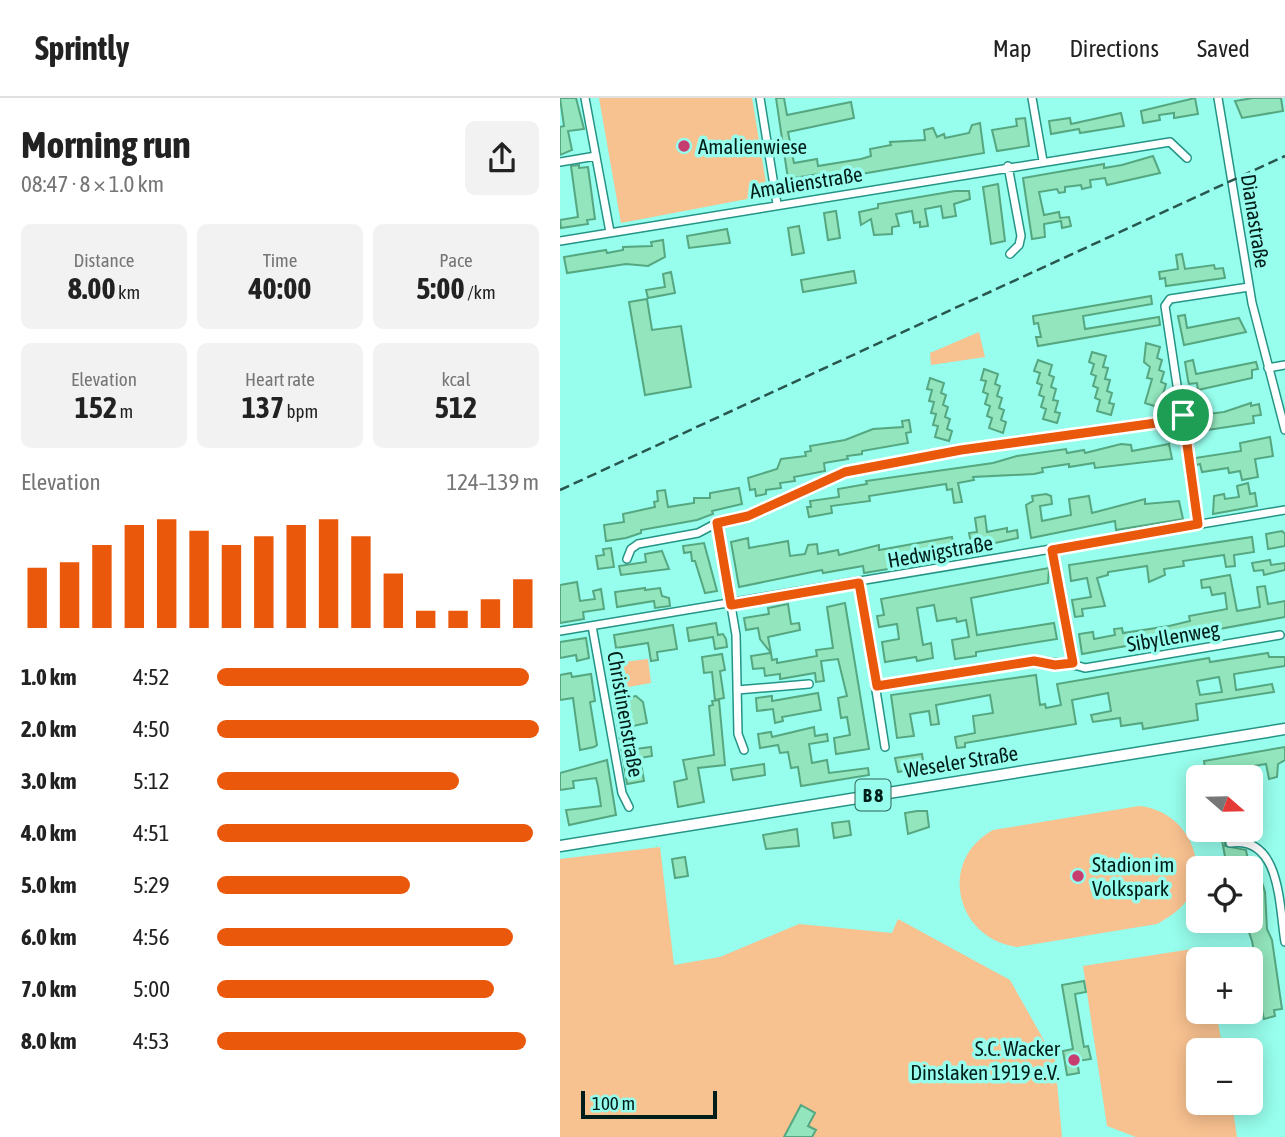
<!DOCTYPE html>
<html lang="en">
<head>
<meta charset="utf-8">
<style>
  :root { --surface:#fff; --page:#f2f2f2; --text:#222; --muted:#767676; --line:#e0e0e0; --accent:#ea580c }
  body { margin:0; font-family:"Asap Condensed",sans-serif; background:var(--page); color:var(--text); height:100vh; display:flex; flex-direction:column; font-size:26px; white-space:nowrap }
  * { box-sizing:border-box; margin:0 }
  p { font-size:23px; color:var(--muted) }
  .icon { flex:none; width:38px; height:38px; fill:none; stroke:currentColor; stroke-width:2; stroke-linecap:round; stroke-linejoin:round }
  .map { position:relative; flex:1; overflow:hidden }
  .drawer { display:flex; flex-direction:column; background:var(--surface); width:560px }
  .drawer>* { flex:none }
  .needle { width:46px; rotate:110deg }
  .buttons { position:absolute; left:626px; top:667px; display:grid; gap:14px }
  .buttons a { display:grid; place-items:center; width:77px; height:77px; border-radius:10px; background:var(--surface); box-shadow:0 4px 18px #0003; font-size:35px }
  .scale { position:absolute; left:21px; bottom:18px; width:136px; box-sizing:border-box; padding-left:7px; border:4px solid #001e19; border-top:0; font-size:19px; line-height:24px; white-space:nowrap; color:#001e19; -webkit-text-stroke:5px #97fdec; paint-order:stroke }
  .pin { position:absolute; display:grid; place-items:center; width:60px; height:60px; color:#fff; margin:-30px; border:4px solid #fff; border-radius:50%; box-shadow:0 2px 7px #0007 }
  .round { display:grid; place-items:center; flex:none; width:74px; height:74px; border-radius:10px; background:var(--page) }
  .head { display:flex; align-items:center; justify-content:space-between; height:119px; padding:0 21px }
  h1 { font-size:38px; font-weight:700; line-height:52px }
  .metrics { display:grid; grid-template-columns:repeat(3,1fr); gap:10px; height:119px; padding:7px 21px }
  .metrics div { display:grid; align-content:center; border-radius:10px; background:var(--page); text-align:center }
  .metrics b { font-size:30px; font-weight:700 }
  .metrics small { font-size:19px; font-weight:400 }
  .metrics p { font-size:19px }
  .chart { height:196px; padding:14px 21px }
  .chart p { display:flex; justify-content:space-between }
  .chart svg { width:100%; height:126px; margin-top:7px; stroke:var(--accent); stroke-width:6 }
  ul { padding:0 21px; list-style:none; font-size:23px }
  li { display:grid; grid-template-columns:112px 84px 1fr; align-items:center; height:52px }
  li i { height:18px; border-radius:9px; background:var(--accent) }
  header { display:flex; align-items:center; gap:42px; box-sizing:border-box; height:98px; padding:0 35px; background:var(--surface); border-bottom:2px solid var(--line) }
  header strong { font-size:33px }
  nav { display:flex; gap:38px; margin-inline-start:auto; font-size:24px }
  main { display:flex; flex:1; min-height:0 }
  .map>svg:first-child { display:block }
  .green { fill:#f8c190 }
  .building { fill:#92e5bc; stroke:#55a781; stroke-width:2; fill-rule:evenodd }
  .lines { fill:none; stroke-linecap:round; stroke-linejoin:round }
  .minor-casing { stroke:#249486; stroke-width:10 }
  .primary-casing { stroke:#249486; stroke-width:13 }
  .minor { stroke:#fff; stroke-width:7 }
  .primary { stroke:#fff; stroke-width:10 }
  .rail { stroke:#27574f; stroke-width:2.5; stroke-dasharray:10 5; stroke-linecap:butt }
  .route-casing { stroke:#fff; stroke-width:14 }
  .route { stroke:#ea580c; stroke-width:9 }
  .poi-dot { fill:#c83d70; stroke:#97fdec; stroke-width:2.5 }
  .labels { text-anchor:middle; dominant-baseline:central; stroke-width:7; stroke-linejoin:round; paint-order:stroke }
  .shield { fill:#97fdec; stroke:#2d6158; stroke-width:2 }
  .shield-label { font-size:19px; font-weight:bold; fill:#001e19 }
  .poi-label { font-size:21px; fill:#001e19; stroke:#97fdec; text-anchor:start }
  .street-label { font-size:21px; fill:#001e19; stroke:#97fdec }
</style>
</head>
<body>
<header>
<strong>Sprintly</strong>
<nav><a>Map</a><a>Directions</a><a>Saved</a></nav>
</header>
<main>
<section class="drawer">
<div class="head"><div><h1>Morning run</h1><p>08:47 · 8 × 1.0 km</p></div><a class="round"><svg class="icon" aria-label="share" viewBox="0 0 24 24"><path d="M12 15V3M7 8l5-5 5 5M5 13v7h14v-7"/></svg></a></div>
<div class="metrics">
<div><p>Distance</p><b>8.00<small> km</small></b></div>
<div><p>Time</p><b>40:00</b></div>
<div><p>Pace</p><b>5:00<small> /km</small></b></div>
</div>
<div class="metrics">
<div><p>Elevation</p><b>152<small> m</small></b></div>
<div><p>Heart rate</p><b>137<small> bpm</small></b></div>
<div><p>kcal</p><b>512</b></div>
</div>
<div class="chart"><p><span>Elevation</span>124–139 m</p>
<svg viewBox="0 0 160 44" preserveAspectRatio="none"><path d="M5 44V23M15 44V21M25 44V15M35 44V8M45 44V6M55 44V10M65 44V15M75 44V12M85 44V8M95 44V6M105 44V12M115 44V25M125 44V38M135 44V38M145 44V34M155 44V27"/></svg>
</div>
<ul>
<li><b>1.0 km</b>4:52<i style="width:97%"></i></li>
<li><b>2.0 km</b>4:50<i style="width:100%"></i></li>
<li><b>3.0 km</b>5:12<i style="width:75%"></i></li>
<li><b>4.0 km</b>4:51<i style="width:98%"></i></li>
<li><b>5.0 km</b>5:29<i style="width:60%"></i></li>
<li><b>6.0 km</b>4:56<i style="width:92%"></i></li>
<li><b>7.0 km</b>5:00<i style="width:86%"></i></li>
<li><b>8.0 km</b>4:53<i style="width:96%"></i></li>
</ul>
</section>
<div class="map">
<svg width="725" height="1039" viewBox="0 0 725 1039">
  <rect width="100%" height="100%" fill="#97fdec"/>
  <path class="green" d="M 39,0 L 192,0 L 208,97 L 61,125 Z
    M 419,234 L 425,259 L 371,267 L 370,255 Z
    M 88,561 L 91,585 L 51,592 L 47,566 Z
    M 579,708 C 624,712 652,762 627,802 C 619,813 609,819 597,826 L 457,849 C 396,841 377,763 433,732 Z
    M 100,749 L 114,867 L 160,859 L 239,826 L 332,835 L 338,821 L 450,882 L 495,962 L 502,1039 L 0,1039 L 0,761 Z
    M 645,849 L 647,861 L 639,861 L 639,914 L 656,914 L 663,952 L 639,952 L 639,1004 L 672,1005 L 677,1039 L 576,1039 L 547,1028 L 523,868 Z"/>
  <path class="building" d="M 0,0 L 16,0 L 24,31 L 8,33 L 12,52 L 0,57 L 0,29 L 4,28 Z
    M 216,0 L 224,0 L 227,17 L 291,4 L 294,20 L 228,34 L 234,65 L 257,61 L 258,68 L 301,61 L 311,58 L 310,51 L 331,47 L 330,44 L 365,42 L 364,32 L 373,30 L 377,39 L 384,36 L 385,40 L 409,35 L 412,27 L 420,25 L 424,55 L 260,83 L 259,76 L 228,81 Z
    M 635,0 L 638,16 L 614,20 L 614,15 L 599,17 L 600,22 L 583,25 L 581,13 Z
    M 693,0 L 721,0 L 723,13 L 682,20 L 675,3 Z
    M 561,15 L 564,28 L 520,35 L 519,31 L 491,36 L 489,23 L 510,20 L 511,26 Z
    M 465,20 L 469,48 L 437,53 L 432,32 L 457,28 L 456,21 Z
    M 593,58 L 600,75 L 547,87 L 545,80 L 530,82 L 531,89 L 522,91 L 521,87 L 505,89 L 505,94 L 499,95 L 497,91 L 479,94 L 484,117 L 499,114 L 500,120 L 509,119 L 511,128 L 502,130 L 501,123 L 484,126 L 485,139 L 472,141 L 463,80 L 544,66 L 544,70 L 562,67 Z
    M 19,67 L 19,70 L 28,69 L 35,121 L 27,122 L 28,126 L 1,130 L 0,122 L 18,119 L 11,68 Z
    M 438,86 L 445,143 L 431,146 L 423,89 Z
    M 395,93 L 409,93 L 410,101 L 394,106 L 396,118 L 383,120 L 381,108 L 365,111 L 368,128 L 360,129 L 360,124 L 354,125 L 352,113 L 336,116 L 339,128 L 332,129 L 332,136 L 314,137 L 311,121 L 301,127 L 299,114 L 318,110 L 318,106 Z
    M 276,113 L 280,140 L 268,142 L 264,115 Z
    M 239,128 L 244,155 L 232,157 L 228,130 Z
    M 167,131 L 170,145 L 129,150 L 127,138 Z
    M 103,142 L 105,159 L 88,168 L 66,166 L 7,175 L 4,159 L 46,152 L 47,155 L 63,152 L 63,149 L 92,148 L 91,144 Z
    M 622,156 L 625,171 L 654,167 L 655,171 L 663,170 L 665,180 L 606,188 L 605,180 L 600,181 L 599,174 L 618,171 L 616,157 Z
    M 294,173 L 296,185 L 243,194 L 241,182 Z
    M 111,174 L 115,195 L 88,200 L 86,192 L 105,189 L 103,176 Z
    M 591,198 L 592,206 L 523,218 L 525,231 L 599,219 L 600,227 L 478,248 L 476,239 L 481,239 L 478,225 L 474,226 L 473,218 Z
    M 87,201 L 92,232 L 121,228 L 131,289 L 85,297 L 69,204 Z
    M 625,217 L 627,230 L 679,220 L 686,234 L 624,247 L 618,218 Z
    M 586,245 L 600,249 L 597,260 L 602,262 L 599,272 L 604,274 L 601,284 L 606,286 L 603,296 L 608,298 L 604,311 L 585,305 L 592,281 L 587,280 L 590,269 L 584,264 Z
    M 532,254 L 546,258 L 543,269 L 548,270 L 545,281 L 550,282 L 547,293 L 552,295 L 549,305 L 554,306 L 551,317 L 537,313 L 540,302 L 535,300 L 538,290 L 533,288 L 536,278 L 531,276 L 534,266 L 529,264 Z
    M 478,262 L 492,267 L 489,277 L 494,279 L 491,289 L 496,291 L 493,302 L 498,303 L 495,314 L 500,315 L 497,325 L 483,321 L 486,311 L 481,309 L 484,299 L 479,297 L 482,287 L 477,285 L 480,275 L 474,273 Z
    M 633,262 L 636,276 L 696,264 L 698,271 L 692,272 L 692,280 L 638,292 L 637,285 L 629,286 L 628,282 L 625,264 Z
    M 424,271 L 438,276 L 435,286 L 440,288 L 437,298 L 442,300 L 439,310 L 444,312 L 441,322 L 446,324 L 443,335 L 429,330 L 432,320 L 427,318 L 430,308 L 425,306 L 428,296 L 423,294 L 426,283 L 421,282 Z
    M 370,280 L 384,285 L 381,295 L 386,297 L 383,307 L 388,309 L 385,319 L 390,321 L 387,331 L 392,333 L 389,343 L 375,339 L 378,328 L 373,327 L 376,316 L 371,315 L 374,304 L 369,303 L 372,292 L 367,291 Z
    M 691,305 L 691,308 L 699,306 L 701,317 L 693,318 L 694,325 L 634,334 L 632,318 L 664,314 Z
    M 349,322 L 351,334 L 346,335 L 348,345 L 302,353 L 302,356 L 287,358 L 288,361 L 264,365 L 265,373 L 234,379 L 235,383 L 220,385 L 221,390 L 206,392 L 206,396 L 196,398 L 195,391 L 190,392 L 188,380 L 217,371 L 221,361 L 246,358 L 245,354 L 251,353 L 250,348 L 285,342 L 313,331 L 343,329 L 342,323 Z
    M 710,339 L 713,358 L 695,361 L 698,379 L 682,382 L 680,373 L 669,375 L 668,370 L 642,374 L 640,366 L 636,367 L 635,360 L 681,353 L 680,345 Z
    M 561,346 L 571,347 L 572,353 L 609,346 L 612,361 L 535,370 L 534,365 L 509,369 L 509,366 L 482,370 L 483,374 L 474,376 L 413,379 L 414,382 L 398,385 L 402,404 L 394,405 L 392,391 L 387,392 L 386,386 L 309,398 L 310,403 L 271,408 L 272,415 L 249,419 L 247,409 L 251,409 L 250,403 L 279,399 L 278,391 L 307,386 L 306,383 L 433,365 L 457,358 L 506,351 L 507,355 L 524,352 L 525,355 Z
    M 688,385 L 690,396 L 695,395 L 697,408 L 653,416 L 654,398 L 664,396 L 665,401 L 679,399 L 677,388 Z
    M 179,390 L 182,406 L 152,413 L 153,416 L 137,422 L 81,432 L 81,435 L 66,440 L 46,443 L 44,427 L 64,424 L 63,416 L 95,409 L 94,404 L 98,403 L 97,393 L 105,392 L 108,409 L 134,405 L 134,400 L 150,400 L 150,395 Z
    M 486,396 L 491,398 L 492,406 L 480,408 L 482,423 L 511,417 L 509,401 L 529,398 L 532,415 L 585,401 L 585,406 L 619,403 L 623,421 L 556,432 L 555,423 L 471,440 L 466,407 L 473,403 L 472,398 Z
    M 425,418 L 427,434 L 447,430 L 447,434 L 457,432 L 458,440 L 412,450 L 409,435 L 417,434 L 415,420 Z
    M 722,433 L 725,436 L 725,448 L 708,451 L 706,436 Z
    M 392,439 L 394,453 L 362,456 L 364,465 L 304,475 L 303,468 L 263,475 L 262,472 L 179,489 L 171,444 L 188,440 L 189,450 L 228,443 L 230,458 L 245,456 L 248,447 L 257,446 L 258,456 L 278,452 L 279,457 L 319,447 L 319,452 Z
    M 692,439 L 694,454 L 674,457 L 675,468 L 666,469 L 664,457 L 623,463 L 624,468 L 604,471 L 605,477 L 589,484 L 587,468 L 548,474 L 548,477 L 537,480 L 545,508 L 522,511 L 523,518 L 515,519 L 512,502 L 531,499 L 527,480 L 511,483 L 509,467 Z
    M 144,445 L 157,493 L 145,495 L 135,463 L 132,463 L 131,454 L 124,455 L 123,448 Z
    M 51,450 L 54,469 L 38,471 L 36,458 L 44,457 L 43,451 Z
    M 102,453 L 109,471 L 61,477 L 59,468 L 86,464 L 85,456 Z
    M 710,462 L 711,467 L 725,465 L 725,472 L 704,477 L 703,472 L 694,473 L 692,465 Z
    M 489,470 L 488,485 L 411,500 L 417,537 L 494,525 L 497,541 L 416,554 L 416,558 L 395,561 L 392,542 L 409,539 L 406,522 L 397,524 L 396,520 L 377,523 L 374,507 L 357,510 L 363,547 L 371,545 L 373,560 L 357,563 L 356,559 L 325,564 L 322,544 L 339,541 L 337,526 L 319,529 L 317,518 L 324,517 L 321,501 Z
    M 670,477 L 677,513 L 700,509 L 697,489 L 705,488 L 708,506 L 725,503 L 725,519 L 522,556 L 519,536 L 533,534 L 534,541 L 555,537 L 554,531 L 562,530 L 563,535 L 609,528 L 630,523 L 629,518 L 667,511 L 665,495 L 652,497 L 650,489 L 642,490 L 641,482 Z
    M 17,484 L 20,503 L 35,501 L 33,493 L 41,491 L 44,511 L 23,514 L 24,521 L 0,525 L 0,487 Z
    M 85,490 L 85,492 L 100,490 L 102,498 L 109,500 L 110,508 L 95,510 L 94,503 L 57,509 L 55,494 Z
    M 285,505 L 309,651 L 276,656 L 274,640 L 290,637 L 287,619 L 281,620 L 278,600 L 287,598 L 278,561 L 261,563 L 264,583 L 256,584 L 255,575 L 220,581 L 220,576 L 205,578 L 204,570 L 193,571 L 191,558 L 211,555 L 212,562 L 217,561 L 217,565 L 257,558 L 256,552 L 273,550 L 267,509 Z
    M 228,506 L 231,526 L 239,525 L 240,532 L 208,539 L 211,555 L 200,541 L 198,530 L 186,532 L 184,520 L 209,516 L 208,510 Z
    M 156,525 L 158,537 L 163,536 L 166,541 L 167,549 L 155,551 L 153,539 L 129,543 L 127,530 Z
    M 113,527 L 117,551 L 97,554 L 98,562 L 91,563 L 88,545 L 56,550 L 54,537 Z
    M 26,540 L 29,560 L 17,563 L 16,557 L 0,560 L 0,544 Z
    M 708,555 L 709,559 L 725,559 L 725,568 L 674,576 L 676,592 L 712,586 L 714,594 L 636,606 L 638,622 L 583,631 L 582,625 L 561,628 L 560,620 L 533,624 L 531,617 L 551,613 L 548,595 L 512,602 L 516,626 L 405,645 L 405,649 L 397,650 L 395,639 L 415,635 L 413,618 L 433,615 L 430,597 L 376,607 L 379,626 L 371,627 L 369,613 L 350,616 L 354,638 L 337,640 L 331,597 L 476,577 L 480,607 L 485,606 L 486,610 L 501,607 L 497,586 L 649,560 L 650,564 ZM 659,579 L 662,594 L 640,597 L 637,583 Z
    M 162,556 L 165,572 L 160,573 L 164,600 L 155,602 L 152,574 L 144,575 L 142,559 Z
    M 11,575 L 12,579 L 31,576 L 35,603 L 30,604 L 37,647 L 34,649 L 20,652 L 13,600 L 0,602 L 0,577 Z
    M 258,595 L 261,612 L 222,619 L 223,623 L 215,625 L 213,611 L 197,613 L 196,600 L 212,598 L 212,603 Z
    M 65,596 L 66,600 L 76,598 L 83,604 L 87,625 L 73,628 L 73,639 L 76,651 L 91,649 L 92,658 L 80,660 L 84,683 L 67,686 L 53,598 Z
    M 159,602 L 165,667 L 138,670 L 144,704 L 118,709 L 114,684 L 127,681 L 123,662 L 154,657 L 149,608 L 153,607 L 152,603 Z
    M 254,629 L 255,638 L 267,636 L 268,643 L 249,646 L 252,665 L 267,662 L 269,675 L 308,670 L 309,677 L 241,688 L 238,669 L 231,670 L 228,654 L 220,655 L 218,647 L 200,650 L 198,636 L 211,634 L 212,639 Z
    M 725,649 L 725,662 L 718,666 L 717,679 L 709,681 L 706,666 L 646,676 L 644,663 Z
    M 362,656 L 364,669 L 338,674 L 335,660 Z
    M 47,662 L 56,717 L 9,727 L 6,712 L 41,708 L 38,688 L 36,680 L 13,683 L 14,690 L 0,692 L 0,675 Z
    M 204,666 L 205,677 L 173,682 L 171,671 Z
    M 357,713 L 367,713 L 369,729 L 348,736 L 345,715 Z
    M 289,723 L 291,737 L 274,740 L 272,725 Z
    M 237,731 L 239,748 L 206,751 L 203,737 Z
    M 660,732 L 670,732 L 672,739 L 665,741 L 665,748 L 686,752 L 688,762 L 667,769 Z
    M 125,759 L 128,778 L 115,780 L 112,761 Z
    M 691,764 L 696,764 L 698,782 L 701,781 L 705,794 L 707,831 L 712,842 L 722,911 L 714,912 L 715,918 L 704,921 L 693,872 L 692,860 L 695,859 L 692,843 L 685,823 L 691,822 Z
    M 524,883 L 526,894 L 515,896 L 524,949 L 528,948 L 531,961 L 517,963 L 519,975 L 507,977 L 503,953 L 513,951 L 502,887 Z
    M 241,1007 L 255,1015 L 248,1028 L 256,1032 L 252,1039 L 224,1039 Z"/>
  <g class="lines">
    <g class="minor-casing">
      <path id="minor" d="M 25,0 L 50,134
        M 200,0 L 217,106
        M 472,0 L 483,63
        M 658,0 L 692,205 L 725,332
        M 0,64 L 36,58
        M 448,68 L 461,138 L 459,147 L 450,156
        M 0,143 L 610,44 L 627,60
        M 708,270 L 725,267
        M 596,325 L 626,343
        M 157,425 L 176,537 L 178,636 L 184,652
        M 638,426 L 605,208 L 610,201 L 689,189
        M 492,452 L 513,565
        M 67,461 L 71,451 L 78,446 L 138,435 L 157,425 L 188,418 L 285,374 L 401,352 L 596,325 L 623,317
        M 299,485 L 325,649
        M 32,528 L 62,695 L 69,709
        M 0,533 L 725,412
        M 317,588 L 474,563 C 486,563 514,566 525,570 L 720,537
        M 177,592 L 249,586
        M 670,745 C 721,737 719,808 725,844"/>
    </g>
    <g class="primary-casing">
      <path id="primary" d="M 0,748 L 725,631"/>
    </g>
    <use href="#minor" class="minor"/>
    <use href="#primary" class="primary"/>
    <path class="rail" d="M 0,392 L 725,58"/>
  </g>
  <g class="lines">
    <g class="route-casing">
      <path id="route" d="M 623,317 L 638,426 L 492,452 L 513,565 L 495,567 L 474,563 L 317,588 L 299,485 L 171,507 L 157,425 L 188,418 L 285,374 L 401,352 L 596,325 Z"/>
    </g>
    <use href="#route" class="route"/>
  </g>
  <g class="poi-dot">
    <circle cx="124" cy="48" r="7"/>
    <circle cx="518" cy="778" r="7"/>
    <circle cx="514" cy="962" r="7"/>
  </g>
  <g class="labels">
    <rect class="shield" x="295.5" y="681.5" width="35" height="31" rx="5"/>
    <g class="shield-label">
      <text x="313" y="697">B 8</text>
    </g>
    <g class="poi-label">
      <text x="138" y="48">Amalienwiese</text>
      <text x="532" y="766">Stadion im<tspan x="532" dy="24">Volkspark</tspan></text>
      <text x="500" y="950" text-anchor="end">S.C. Wacker<tspan x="500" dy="24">Dinslaken 1919 e.V.</tspan></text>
    </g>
    <g class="street-label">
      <text transform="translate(246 84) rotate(-9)">Amalienstraße</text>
      <text transform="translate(696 123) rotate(81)">Dianastraße</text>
      <text transform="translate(380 453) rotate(-10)">Hedwigstraße</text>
      <text transform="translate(613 538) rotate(-10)">Sibyllenweg</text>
      <text transform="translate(66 616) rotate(80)">Christinenstraße</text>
      <text transform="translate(401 663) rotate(-9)">Weseler Straße</text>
    </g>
  </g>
</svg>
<div class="buttons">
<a><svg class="needle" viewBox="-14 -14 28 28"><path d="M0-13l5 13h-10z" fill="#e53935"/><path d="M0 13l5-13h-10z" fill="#767676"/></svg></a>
<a><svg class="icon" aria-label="locate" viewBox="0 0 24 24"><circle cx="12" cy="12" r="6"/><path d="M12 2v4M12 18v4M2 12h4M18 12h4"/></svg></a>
<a>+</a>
<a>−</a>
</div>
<div class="scale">100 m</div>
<div class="pin" style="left:623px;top:317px;background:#1e9e55"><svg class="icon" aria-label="arrive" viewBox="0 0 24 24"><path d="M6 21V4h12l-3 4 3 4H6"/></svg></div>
</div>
</main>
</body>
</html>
